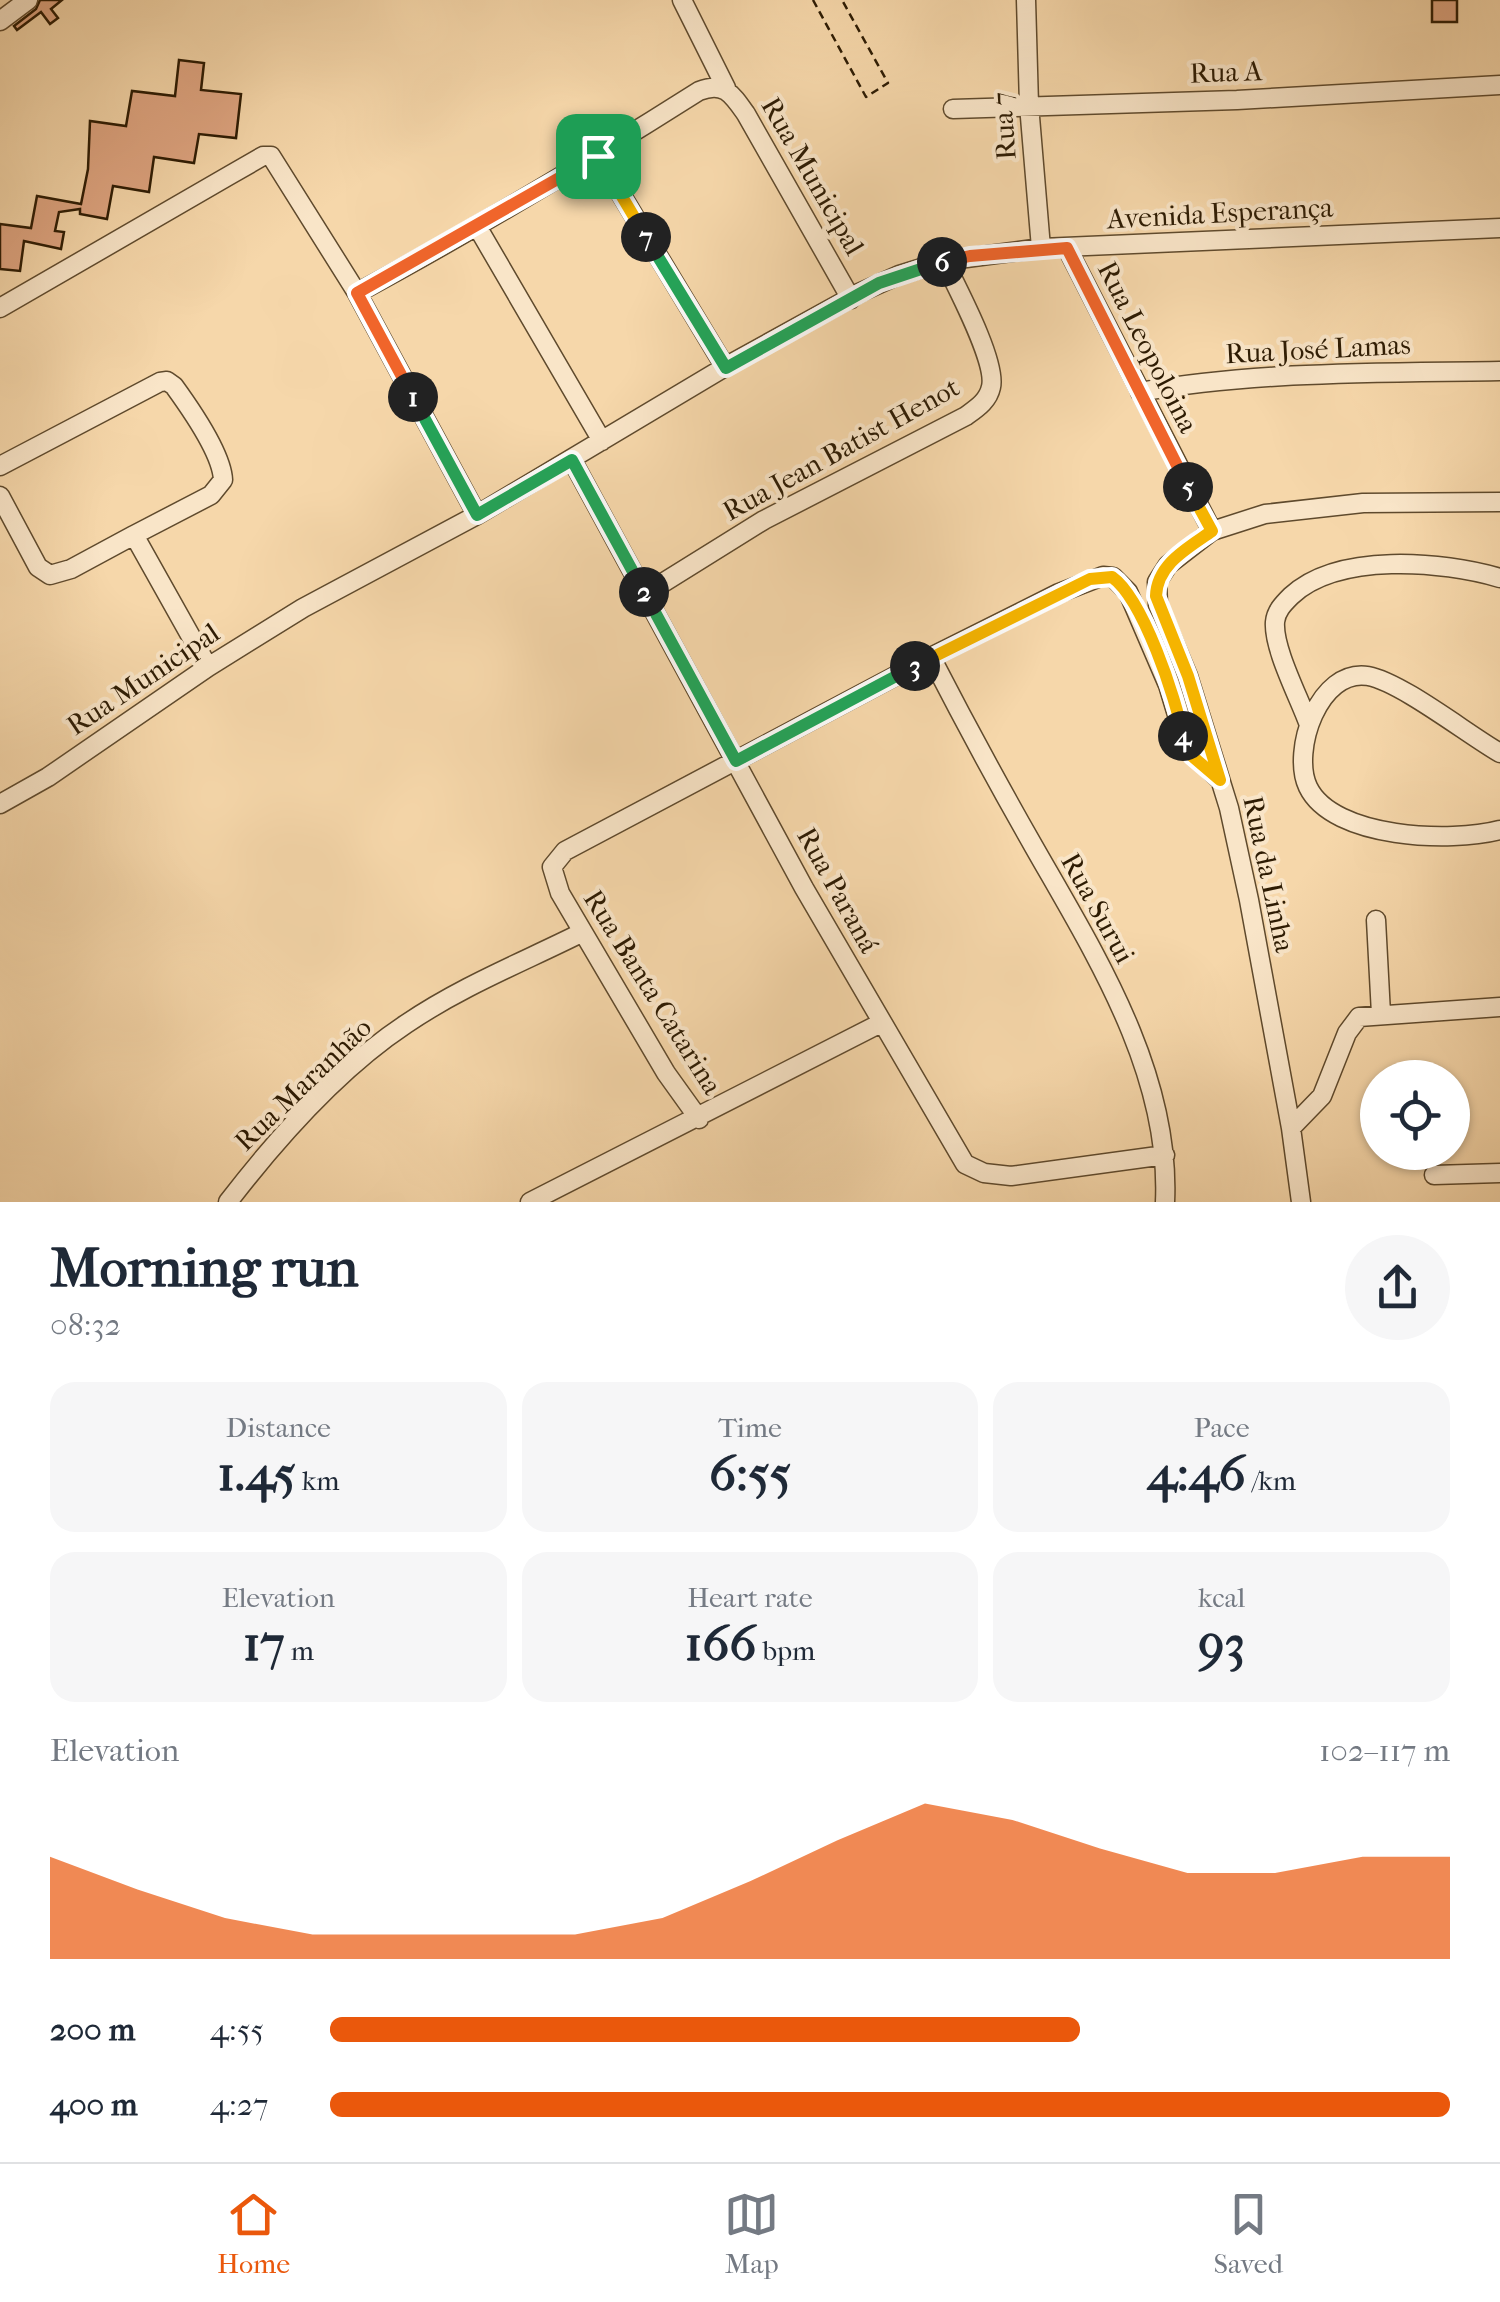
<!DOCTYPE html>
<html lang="en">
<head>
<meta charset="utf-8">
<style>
  :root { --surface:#fff; --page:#f6f6f7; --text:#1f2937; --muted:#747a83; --line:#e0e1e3; --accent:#ea580c }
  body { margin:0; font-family:"IM FELL French Canon",serif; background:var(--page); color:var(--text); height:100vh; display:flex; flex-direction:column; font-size:38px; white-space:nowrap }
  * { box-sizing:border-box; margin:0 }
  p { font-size:32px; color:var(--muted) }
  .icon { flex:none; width:55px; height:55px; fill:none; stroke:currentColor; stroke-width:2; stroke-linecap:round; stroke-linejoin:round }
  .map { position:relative; height:1202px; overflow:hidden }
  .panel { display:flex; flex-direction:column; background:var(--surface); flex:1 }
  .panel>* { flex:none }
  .controls { position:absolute; left:1360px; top:1060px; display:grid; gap:20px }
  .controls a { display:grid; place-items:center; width:110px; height:110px; border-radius:50%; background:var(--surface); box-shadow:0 2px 8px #0004; font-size:50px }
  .pin { position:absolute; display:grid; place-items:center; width:85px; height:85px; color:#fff; margin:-42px; border-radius:20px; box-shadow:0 5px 15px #0006 }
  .km { position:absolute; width:50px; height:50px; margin:-25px; border-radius:50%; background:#222; color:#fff; font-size:28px; line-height:50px; text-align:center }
  .round { display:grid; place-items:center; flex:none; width:105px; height:105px; border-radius:52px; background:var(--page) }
  .headline { display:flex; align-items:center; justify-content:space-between; height:170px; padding:0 50px }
  h1 { font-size:55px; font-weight:800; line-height:75px }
  .figures { display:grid; grid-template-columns:repeat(3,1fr); gap:15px; height:170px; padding:10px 50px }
  .figures div { display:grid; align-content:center; border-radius:25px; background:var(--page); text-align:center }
  .figures b { font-size:50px; font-weight:800 }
  .figures small { font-size:28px; font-weight:400 }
  .figures p { font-size:28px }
  .chart { height:280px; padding:20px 50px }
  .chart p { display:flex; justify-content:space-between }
  .chart svg { width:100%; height:180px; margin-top:10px; fill:var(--accent); opacity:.7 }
  ul { padding:0 50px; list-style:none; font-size:32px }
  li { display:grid; grid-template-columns:160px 120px 1fr; align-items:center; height:75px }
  li i { height:25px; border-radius:12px; background:var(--accent) }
  .tabs { display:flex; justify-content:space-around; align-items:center; height:140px; border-top:2px solid var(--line); background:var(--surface); font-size:28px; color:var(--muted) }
  .tabs a { display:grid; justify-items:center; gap:5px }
  .tabs .selected { color:var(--accent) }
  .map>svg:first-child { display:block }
  .building { fill:#dfa581; stroke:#2d1b03; stroke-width:2.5 }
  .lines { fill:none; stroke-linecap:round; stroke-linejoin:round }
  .minor-casing { stroke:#5f4a2d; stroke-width:21 }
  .path { stroke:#2d1b03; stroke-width:2.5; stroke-dasharray:8 5; stroke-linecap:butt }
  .minor { stroke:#f9e5c8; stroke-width:18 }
  .split-1-casing { stroke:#fff; stroke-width:20 }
  .split-2-casing { stroke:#fff; stroke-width:20 }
  .split-3-casing { stroke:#fff; stroke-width:20 }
  .split-4-casing { stroke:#fff; stroke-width:20 }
  .split-5-casing { stroke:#fff; stroke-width:20 }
  .split-6-casing { stroke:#fff; stroke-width:20 }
  .split-7-casing { stroke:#fff; stroke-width:20 }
  .split-8-casing { stroke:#fff; stroke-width:20 }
  .split-1 { stroke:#f0652b; stroke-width:12 }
  .split-2 { stroke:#22a559; stroke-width:12 }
  .split-3 { stroke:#22a559; stroke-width:12 }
  .split-4 { stroke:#f5b400; stroke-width:12 }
  .split-5 { stroke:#f5b400; stroke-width:12 }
  .split-6 { stroke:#f0652b; stroke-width:12 }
  .split-7 { stroke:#22a559; stroke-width:12 }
  .split-8 { stroke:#f5b400; stroke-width:12 }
  .labels { text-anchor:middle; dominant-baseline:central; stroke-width:8; stroke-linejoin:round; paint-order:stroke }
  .street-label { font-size:28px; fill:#2d1b03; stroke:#f9e5c8 }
</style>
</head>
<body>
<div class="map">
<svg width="1500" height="1202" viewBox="0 0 1500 1202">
  <rect width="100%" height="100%" fill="#f6d7aa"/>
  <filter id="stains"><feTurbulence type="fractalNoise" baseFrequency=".002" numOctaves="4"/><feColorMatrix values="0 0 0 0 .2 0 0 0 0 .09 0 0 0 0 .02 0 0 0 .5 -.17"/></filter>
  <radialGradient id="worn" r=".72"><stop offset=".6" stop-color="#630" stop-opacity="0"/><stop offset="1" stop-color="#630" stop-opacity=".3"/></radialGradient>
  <path class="building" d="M 40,0 L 62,0 L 51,9 L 58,18 L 50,24 L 41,12 L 17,30 L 14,26 L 36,9 Z
    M 1432,0 L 1457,0 L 1457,22 L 1432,22 Z
    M 179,60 L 204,63 L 201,90 L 241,94 L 236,138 L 199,134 L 194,163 L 154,157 L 149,192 L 113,186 L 107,219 L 80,214 L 80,209 L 59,212 L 55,231 L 64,232 L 61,249 L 24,241 L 20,271 L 0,269 L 0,224 L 31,228 L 37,196 L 81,204 L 88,169 L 90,121 L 126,126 L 132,91 L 175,96 Z"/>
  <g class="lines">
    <g class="minor-casing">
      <path id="minor" d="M 682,0 L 726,88
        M 1026,0 L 1029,105 L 1041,248
        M 0,21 L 28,0
        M 953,109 L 1237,100 L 1500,85
        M 598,156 L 725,367
        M 478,228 L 602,441
        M 1067,248 L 1212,531
        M 357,293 C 474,230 587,162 699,91 C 724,81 732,94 746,114 L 851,299
        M 0,308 L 230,175 L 263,156 L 271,156 L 357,293 L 477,515
        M 1140,392 C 1258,371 1381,373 1500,371
        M 572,460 L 804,888 L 965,1164 L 984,1173 L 1011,1176 L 1165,1155
        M 0,466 L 160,382 L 167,381 L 174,386 C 190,408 222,454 223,480 L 211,495 L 134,535 L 208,667
        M 0,496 L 38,567 L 50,575 L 71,569 L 134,535
        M 645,594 L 764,520 L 966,416 C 977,408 988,401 991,387 C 997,362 956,286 944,261
        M 931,657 C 964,721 998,784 1034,847 C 1095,954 1171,1073 1165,1202
        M 1309,725 C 1300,699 1273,649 1275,622 C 1276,611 1283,604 1291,596 C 1338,552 1442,561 1500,578
        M 1500,753 C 1467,734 1401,682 1368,676 C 1319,668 1291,751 1308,787 C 1333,839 1452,843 1500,830
        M 0,804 L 48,777 L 208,667 L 303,608 L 477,515 L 725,367 L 861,292 L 899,275 L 944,261 L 1041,248 L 1500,228
        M 1376,920 L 1381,1014
        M 699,1119 L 666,1073 L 560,893 L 552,867 L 565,851 L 931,657 L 1059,593 L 1103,576 L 1113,577 L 1128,592 L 1168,685 L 1187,748 L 1220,780
        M 1291,1128 L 1322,1096 L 1347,1033 L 1359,1017 L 1500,1007
        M 1434,1175 L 1500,1173
        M 228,1202 C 278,1137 338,1069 406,1024 C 462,986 523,962 583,932
        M 530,1202 L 881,1023
        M 1301,1202 L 1291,1128 L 1249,900 L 1229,808 L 1188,676 L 1158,605 L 1157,582 L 1168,565 L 1212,531 L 1265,514 L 1363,503 L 1500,502"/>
    </g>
    <path class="path" d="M 813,0 L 866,97 L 888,83 L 842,0"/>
    <use href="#minor" class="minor"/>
  </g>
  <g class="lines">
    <g class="split-1-casing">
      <path id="split-1" d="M 413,397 L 357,293 L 598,156"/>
    </g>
    <g class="split-2-casing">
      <path id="split-2" d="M 413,397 L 477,515 L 572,460 L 644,592"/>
    </g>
    <g class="split-3-casing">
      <path id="split-3" d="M 644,592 L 736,761 L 915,666"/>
    </g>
    <g class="split-4-casing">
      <path id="split-4" d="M 915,666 L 1090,579 L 1112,577 C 1143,599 1176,698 1183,736"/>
    </g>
    <g class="split-5-casing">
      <path id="split-5" d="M 1183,736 L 1192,756 L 1220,780 L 1188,676 L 1156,596 C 1157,564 1188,548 1212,531 L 1188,487"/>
    </g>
    <g class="split-6-casing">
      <path id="split-6" d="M 942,262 L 970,256 L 1067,248 L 1188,487"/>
    </g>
    <g class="split-7-casing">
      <path id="split-7" d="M 646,237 L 726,368 L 879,283 L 942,262"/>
    </g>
    <g class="split-8-casing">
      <path id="split-8" d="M 598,156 L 646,237"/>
    </g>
    <use href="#split-1" class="split-1"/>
    <use href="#split-2" class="split-2"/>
    <use href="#split-3" class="split-3"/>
    <use href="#split-4" class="split-4"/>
    <use href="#split-5" class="split-5"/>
    <use href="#split-6" class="split-6"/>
    <use href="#split-7" class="split-7"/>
    <use href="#split-8" class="split-8"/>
  </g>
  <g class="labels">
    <g class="street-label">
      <text transform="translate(1226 72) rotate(-2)">Rua A</text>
      <text transform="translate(1004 126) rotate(-94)">Rua 7</text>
      <text transform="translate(813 176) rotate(60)">Rua Municipal</text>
      <text transform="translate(1220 213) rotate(-3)">Avenida Esperança</text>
      <text transform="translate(1148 347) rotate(63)">Rua Leopoloina</text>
      <text transform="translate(1318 349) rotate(-3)">Rua José Lamas</text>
      <text transform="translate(841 449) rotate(-29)">Rua Jean Batist Henot</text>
      <text transform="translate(143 679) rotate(-34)">Rua Municipal</text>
      <text transform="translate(1269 874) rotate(78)">Rua da Linha</text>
      <text transform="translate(838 890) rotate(61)">Rua Paraná</text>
      <text transform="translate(1098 908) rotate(61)">Rua Surui</text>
      <text transform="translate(653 992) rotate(58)">Rua Banta Catarina</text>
      <text transform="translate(303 1084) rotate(-44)">Rua Maranhão</text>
    </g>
  </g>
  <rect width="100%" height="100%" filter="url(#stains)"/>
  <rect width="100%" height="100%" fill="url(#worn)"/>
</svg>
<div class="controls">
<a><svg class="icon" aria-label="locate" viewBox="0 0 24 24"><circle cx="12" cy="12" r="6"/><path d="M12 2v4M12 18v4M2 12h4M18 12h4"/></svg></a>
</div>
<div class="pin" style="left:598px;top:156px;background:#1e9e55"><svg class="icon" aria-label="arrive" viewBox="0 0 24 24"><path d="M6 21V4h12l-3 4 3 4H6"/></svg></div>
<b class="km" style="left:413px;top:397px">1</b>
<b class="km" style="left:644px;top:592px">2</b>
<b class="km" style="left:915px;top:666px">3</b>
<b class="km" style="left:1183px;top:736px">4</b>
<b class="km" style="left:1188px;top:487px">5</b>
<b class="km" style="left:942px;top:262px">6</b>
<b class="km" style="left:646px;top:237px">7</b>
</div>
<section class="panel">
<div class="headline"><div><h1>Morning run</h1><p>08:32</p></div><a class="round"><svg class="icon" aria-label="share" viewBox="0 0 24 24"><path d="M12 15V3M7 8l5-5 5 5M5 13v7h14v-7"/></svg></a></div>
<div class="figures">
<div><p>Distance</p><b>1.45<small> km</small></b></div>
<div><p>Time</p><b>6:55</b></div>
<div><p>Pace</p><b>4:46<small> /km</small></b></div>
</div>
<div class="figures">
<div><p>Elevation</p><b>17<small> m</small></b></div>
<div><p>Heart rate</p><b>166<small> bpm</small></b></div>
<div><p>kcal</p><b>93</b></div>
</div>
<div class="chart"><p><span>Elevation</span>102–117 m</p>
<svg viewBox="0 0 160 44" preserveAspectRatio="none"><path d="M0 44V19L10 27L20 34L30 38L40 38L50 38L60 38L70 34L80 25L90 15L100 6L110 10L120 17L130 23L140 23L150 19L160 19V44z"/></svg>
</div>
<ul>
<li><b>200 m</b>4:55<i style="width:67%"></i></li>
<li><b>400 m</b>4:27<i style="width:100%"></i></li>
</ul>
</section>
<nav class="tabs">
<a class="selected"><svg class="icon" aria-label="home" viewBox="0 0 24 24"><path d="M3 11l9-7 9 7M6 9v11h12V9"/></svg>Home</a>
<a><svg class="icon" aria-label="map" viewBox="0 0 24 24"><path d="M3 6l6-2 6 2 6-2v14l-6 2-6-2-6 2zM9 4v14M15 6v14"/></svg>Map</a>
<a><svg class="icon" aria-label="saved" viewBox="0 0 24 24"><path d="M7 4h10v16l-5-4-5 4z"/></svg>Saved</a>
</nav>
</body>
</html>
